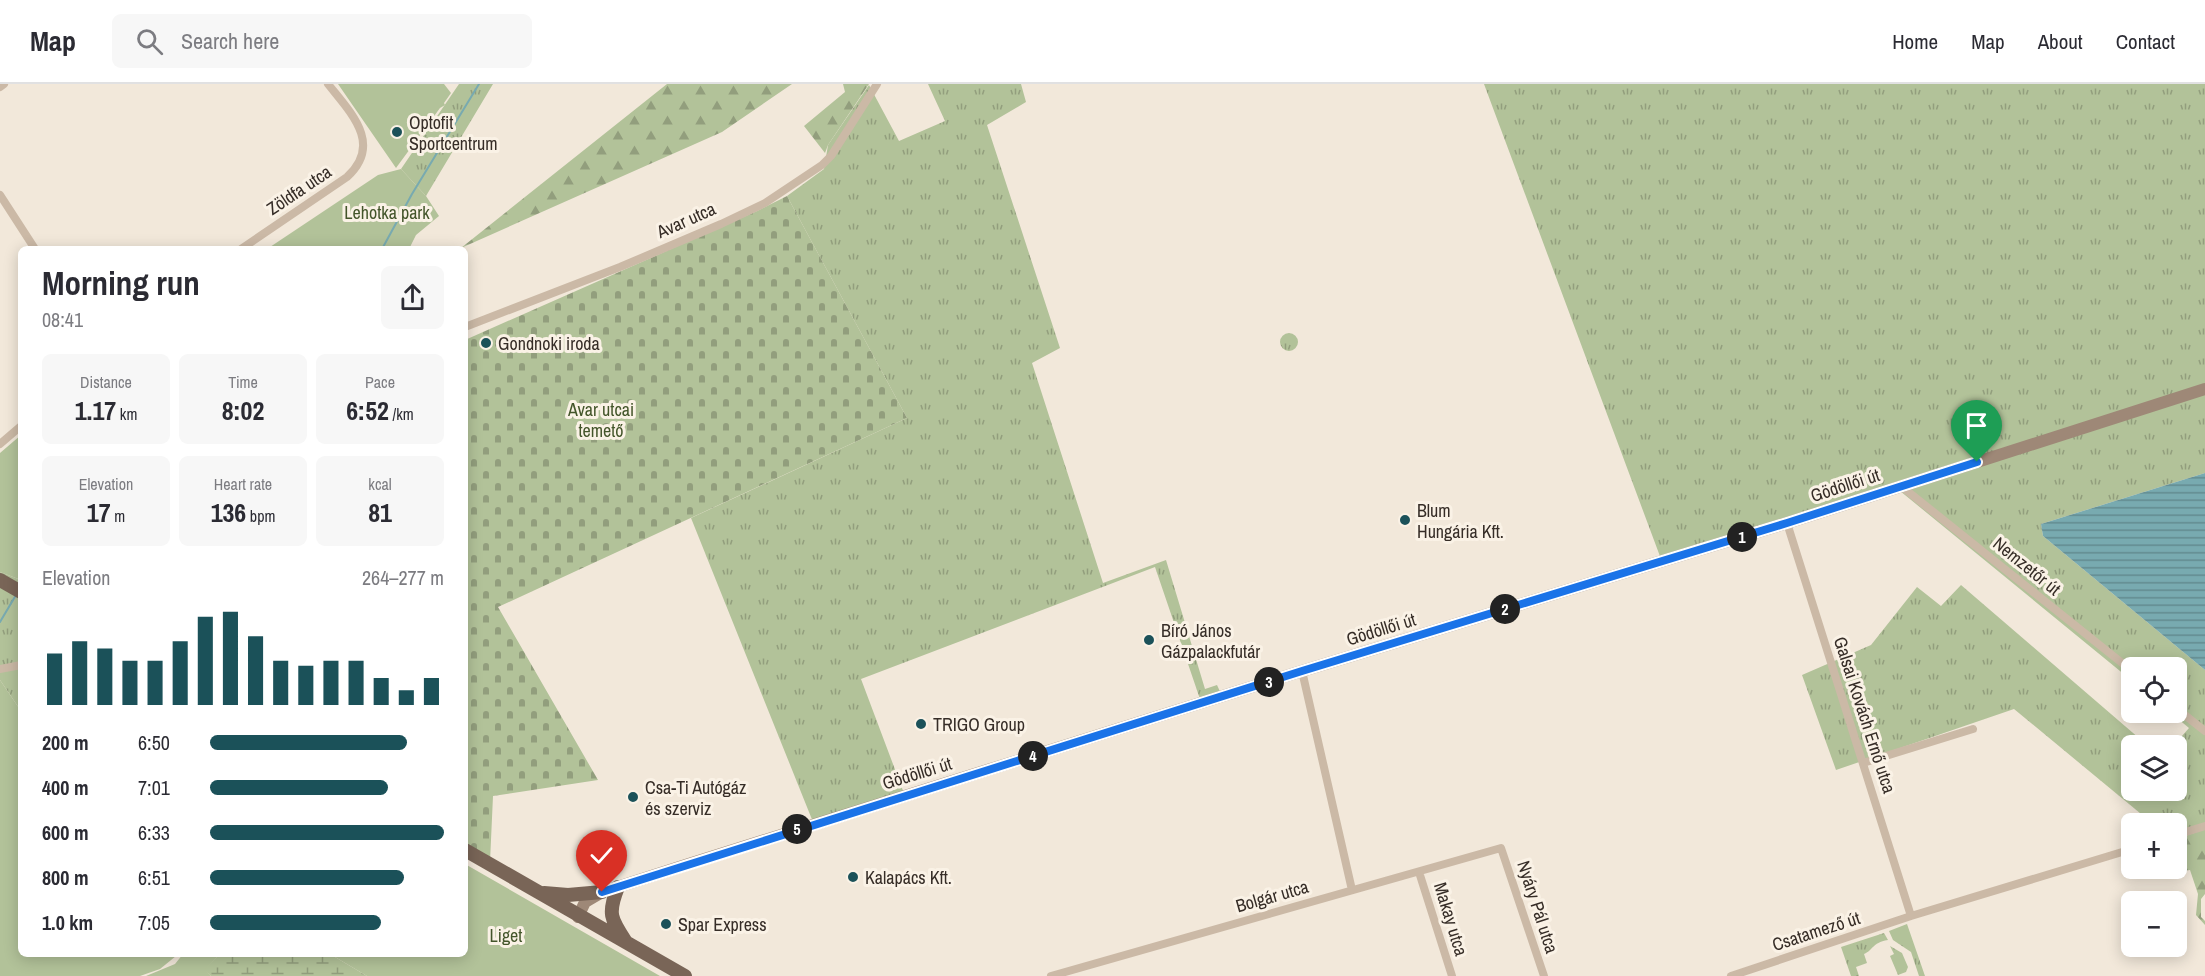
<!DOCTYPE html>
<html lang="en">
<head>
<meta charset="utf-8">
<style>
  :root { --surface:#fff; --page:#f7f7f7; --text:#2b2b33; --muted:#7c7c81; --line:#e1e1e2; --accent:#1b5159 }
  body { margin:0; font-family:"Archivo Narrow",sans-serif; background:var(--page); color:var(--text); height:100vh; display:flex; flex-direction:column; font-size:22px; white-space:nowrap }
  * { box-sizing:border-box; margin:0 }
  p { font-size:20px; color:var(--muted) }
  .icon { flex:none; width:33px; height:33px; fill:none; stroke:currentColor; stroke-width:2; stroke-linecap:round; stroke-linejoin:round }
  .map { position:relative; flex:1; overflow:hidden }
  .side { position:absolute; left:18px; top:162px; width:450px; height:711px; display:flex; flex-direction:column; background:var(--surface); border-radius:9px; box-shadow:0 3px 15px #0003 }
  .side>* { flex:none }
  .tools { position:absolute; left:2121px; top:573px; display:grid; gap:12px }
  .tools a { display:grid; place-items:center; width:66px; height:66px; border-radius:9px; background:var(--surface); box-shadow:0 3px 15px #0003; font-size:30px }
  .pin { position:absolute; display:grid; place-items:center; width:51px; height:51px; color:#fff; margin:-62px -26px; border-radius:50% 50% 50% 0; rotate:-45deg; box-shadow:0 0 6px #0007 }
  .pin .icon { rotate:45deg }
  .km { position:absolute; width:30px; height:30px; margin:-15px; border-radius:50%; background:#222; color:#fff; font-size:16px; line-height:30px; text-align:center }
  .round { display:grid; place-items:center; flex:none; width:63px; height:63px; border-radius:9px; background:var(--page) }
  .overview { display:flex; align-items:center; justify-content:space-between; height:102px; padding:0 24px }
  h1 { font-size:33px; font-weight:700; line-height:45px }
  .figures { display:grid; grid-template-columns:repeat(3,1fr); gap:9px; height:102px; padding:6px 24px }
  .figures div { display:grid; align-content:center; border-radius:9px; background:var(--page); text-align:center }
  .figures b { font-size:26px; font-weight:700 }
  .figures small { font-size:16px; font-weight:400 }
  .figures p { font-size:16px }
  .chart { height:168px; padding:12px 24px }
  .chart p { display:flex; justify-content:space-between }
  .chart svg { width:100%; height:108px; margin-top:6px; stroke:var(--accent); stroke-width:6 }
  ul { padding:0 24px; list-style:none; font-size:20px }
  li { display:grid; grid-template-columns:96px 72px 1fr; align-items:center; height:45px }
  li i { height:15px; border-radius:8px; background:var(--accent) }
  header { display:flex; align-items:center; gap:36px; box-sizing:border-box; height:84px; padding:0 30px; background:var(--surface); border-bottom:2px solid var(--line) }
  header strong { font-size:28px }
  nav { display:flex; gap:33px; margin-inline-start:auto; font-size:21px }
  .search { width:420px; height:54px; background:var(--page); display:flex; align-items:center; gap:15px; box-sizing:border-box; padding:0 21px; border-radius:9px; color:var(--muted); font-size:22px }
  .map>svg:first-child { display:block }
  .grass { fill:url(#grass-tufts) }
  .forest { fill:url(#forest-firs) }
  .wetland { fill:url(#wetland-marsh) }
  .cemetery { fill:url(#cemetery-stones) }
  .park { fill:#b2c299 }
  .water { fill:url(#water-rules) }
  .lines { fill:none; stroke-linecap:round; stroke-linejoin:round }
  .stream { stroke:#78aab0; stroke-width:2 }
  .minor { stroke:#cbb9a6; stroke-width:8 }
  .secondary { stroke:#9e8877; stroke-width:12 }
  .primary { stroke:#796557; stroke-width:14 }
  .route-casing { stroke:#fff; stroke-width:12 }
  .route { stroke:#1a73e8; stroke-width:8 }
  .poi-dot { fill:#1b5159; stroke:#faf2e6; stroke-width:2 }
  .labels { text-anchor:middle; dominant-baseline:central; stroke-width:6; stroke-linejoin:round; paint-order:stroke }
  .poi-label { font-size:18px; fill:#362d27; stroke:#faf2e6; text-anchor:start }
  .street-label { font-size:18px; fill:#362d27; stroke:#faf2e6 }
  .park-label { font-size:18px; fill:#43552a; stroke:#faf2e6 }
</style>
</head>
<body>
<header>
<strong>Map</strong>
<div class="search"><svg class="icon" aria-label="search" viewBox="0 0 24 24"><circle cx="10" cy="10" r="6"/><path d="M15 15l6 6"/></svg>Search here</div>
<nav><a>Home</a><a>Map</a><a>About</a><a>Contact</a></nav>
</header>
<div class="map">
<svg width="2205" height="892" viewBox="0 0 2205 892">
  <defs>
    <pattern id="grass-tufts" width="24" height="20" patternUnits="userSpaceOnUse" patternTransform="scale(1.5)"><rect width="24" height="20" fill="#b2c299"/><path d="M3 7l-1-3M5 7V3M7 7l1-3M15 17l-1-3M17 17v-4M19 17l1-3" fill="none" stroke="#929e7d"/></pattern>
    <pattern id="forest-firs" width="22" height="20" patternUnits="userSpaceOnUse" patternTransform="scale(1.5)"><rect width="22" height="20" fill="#b2c299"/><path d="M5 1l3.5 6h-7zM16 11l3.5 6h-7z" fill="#929e7d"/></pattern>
    <pattern id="wetland-marsh" width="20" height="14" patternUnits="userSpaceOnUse" patternTransform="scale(1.5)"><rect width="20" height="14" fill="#b2c299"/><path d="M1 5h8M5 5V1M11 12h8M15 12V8" fill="none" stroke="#929e7d"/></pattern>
    <pattern id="cemetery-stones" width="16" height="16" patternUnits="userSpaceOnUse" patternTransform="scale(1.5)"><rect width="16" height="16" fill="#b2c299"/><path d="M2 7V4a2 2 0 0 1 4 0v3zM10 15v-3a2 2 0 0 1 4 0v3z" fill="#929e7d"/></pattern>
    <pattern id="water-rules" width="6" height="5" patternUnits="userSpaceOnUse" patternTransform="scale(1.5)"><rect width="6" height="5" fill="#78aab0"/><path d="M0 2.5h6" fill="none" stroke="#638b8f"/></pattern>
  </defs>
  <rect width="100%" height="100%" fill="#f2e8da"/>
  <path class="grass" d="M 459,0 L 493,0 L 426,112 L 401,85 Z
    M 928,0 L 1021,0 L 1026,18 L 987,41 L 1060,264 L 1032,279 L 1103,499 L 1166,476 L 1205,605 L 1217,601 L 1223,614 L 1202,621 L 1155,483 L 861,595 L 905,712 L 813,738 L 691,434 L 907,334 L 787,112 L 824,85 L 828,61 L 869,1 L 899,57 L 945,37 Z
    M 1484,0 L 2205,0 L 2205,389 L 2041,440 L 2043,452 L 2205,586 L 2205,745 L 2177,755 L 2176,740 L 2152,739 L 2014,625 L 1836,686 L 1802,591 L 1871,561 L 1917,503 L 1941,522 L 1961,501 L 2147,661 L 2132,662 L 2132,706 L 2176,706 L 2176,662 L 2174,661 L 2189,644 L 2171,629 L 2176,628 L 2176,584 L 2132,584 L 2131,596 L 1894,402 L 1661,475 Z
    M1280 258a9 9 0 1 1 18 0a9 9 0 1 1-18 0Z
    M 0,488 L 21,496 L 21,627 L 0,596 Z
    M 1907,840 L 1925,892 L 1919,892 L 1911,868 L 1893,856 L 1889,847 Z
    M 1884,849 L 1888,856 C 1871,859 1874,866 1864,870 L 1867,879 L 1856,883 L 1859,892 L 1851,892 L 1841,863 Z
    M 1890,862 L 1902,869 L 1908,883 L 1906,888 L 1898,891 L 1890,872 L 1894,870 Z"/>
  <path class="forest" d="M 667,0 L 792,0 L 722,48 L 461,164 Z
    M 843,0 L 869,0 L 828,61 L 825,69 L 804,42 L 845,8 Z
    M 2205,745 L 2205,810 L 2201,815 L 2201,833 L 2205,837 L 2205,841 L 2196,831 L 2198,810 L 2190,786 L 2167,789 L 2166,785 L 2176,784 L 2177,755 Z"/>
  <path class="wetland" d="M 220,870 L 330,870 L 367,892 L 211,892 L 204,885 Z"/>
  <path class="cemetery" d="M 787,112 L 907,334 L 498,523 L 598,696 L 493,712 L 490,778 L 465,767 L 465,256 L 757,127 Z"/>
  <path class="park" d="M 338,0 L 444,0 L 451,9 L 444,19 L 445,21 L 440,24 L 396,84 Z
    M 401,85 L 426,112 L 439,132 L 416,151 L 409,165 L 267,165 L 378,91 Z
    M 21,351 L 21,496 L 0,488 L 0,369 Z
    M 0,596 L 21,627 L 21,870 L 175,870 L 176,872 L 160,885 L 140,892 L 0,892 Z
    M 465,780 L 660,892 L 367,892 L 330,870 L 465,870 Z
    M 183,870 L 220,870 L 205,885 L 211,892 L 146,892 L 175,880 Z"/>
  <path class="water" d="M 2205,389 L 2205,586 L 2043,452 L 2041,440 Z"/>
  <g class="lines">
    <path class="stream" d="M 382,165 L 412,110 L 479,0
      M 0,538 L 16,511"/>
    <path class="minor" d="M 0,3 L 4,0
      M 0,111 L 35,165
      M 241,165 L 347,93 C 383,60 351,29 328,0
      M 465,243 L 620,183 L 721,140 L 765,119 L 822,81 L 831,72 L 877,0
      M 0,360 L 21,342
      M 1901,402 L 2132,587
      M 1787,439 L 1911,832
      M 0,585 L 21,581
      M 1302,587 L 1352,806
      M 2176,624 L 2205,647
      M 1863,679 L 1973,645
      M 2176,751 L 2205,742
      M 1419,788 L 1452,892
      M 1051,892 L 1501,764 L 1544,892
      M 1731,892 L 1911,832 L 2132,765"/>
    <path class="secondary" d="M 578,833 L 585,818 L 602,808 L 689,780 L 1302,587 L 1787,439 L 2205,305"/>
    <path class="primary" d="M 0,496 L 21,508
      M 465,766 L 685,892
      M 618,803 C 607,830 611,835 626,858
      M 544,809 L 568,811 L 602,808"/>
  </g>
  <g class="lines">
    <g class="route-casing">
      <path id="route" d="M 602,808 L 1302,587 L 1787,439 L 1977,378"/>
    </g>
    <use href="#route" class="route"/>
  </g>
  <g class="poi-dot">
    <circle cx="397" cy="48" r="6"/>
    <circle cx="486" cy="259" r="6"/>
    <circle cx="1405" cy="436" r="6"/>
    <circle cx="1149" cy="556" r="6"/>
    <circle cx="921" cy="640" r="6"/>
    <circle cx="633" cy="713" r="6"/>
    <circle cx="853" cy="793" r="6"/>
    <circle cx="666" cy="840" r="6"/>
  </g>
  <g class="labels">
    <g class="poi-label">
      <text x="409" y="38">Optofit<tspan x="409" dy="21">Sportcentrum</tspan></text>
      <text x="498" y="259">Gondnoki iroda</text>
      <text x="1417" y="426">Blum<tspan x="1417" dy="21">Hungária Kft.</tspan></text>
      <text x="1161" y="546">Bíró János<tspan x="1161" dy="21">Gázpalackfutár</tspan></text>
      <text x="933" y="640">TRIGO Group</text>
      <text x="645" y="703">Csa-Ti Autógáz<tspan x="645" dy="21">és szerviz</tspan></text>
      <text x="865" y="793">Kalapács Kft.</text>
      <text x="678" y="840">Spar Express</text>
    </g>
    <g class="street-label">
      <text transform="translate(299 106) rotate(-34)">Zöldfa utca</text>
      <text transform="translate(686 136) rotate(-24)">Avar utca</text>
      <text transform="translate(1845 401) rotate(-18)">Gödöllői út</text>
      <text transform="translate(2027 482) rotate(39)">Nemzetőr út</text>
      <text transform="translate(1381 545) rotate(-17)">Gödöllői út</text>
      <text transform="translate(1865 631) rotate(72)">Galsai Kovách Ernő utca</text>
      <text transform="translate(917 689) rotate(-17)">Gödöllői út</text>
      <text transform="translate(1272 812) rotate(-16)">Bolgár utca</text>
      <text transform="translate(1538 823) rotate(72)">Nyáry Pál utca</text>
      <text transform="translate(1451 835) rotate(73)">Makay utca</text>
      <text transform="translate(1816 847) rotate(-18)">Csatamező út</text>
    </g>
    <g class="park-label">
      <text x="387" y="128">Lehotka park</text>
      <text x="601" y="325">Avar utcai<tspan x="601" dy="21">temető</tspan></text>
      <text x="506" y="851">Liget</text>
    </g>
  </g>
</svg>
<div class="tools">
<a><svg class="icon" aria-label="locate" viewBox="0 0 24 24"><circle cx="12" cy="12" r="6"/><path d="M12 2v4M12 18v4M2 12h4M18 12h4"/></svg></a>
<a><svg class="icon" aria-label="layers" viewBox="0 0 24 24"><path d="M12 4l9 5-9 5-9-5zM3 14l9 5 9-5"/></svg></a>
<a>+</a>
<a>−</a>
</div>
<div class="pin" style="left:1977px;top:378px;background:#1e9e55"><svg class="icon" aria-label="arrive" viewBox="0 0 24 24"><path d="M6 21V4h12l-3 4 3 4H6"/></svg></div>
<div class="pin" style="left:602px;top:808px;background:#d93025"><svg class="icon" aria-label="check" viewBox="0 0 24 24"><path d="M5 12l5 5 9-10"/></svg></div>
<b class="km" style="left:1742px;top:453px">1</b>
<b class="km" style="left:1505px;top:525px">2</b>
<b class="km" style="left:1269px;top:598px">3</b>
<b class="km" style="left:1033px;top:672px">4</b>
<b class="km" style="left:797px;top:745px">5</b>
<section class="side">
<div class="overview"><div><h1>Morning run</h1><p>08:41</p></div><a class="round"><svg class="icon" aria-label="share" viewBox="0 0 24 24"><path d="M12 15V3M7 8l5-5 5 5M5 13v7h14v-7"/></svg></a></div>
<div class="figures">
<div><p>Distance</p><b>1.17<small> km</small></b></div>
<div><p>Time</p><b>8:02</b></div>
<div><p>Pace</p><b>6:52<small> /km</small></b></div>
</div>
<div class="figures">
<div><p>Elevation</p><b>17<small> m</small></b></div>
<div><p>Heart rate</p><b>136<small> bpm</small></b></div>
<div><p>kcal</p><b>81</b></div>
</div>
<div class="chart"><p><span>Elevation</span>264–277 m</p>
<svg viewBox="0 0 160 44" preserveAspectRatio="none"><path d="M5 44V23M15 44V18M25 44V21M35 44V26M45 44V26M55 44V18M65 44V8M75 44V6M85 44V16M95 44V26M105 44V28M115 44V26M125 44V26M135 44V33M145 44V38M155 44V33"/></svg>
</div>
<ul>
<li><b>200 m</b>6:50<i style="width:84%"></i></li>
<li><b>400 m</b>7:01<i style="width:76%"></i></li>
<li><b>600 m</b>6:33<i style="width:100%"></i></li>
<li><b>800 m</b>6:51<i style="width:83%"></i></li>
<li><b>1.0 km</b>7:05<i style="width:73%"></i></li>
</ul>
</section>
</div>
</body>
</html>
